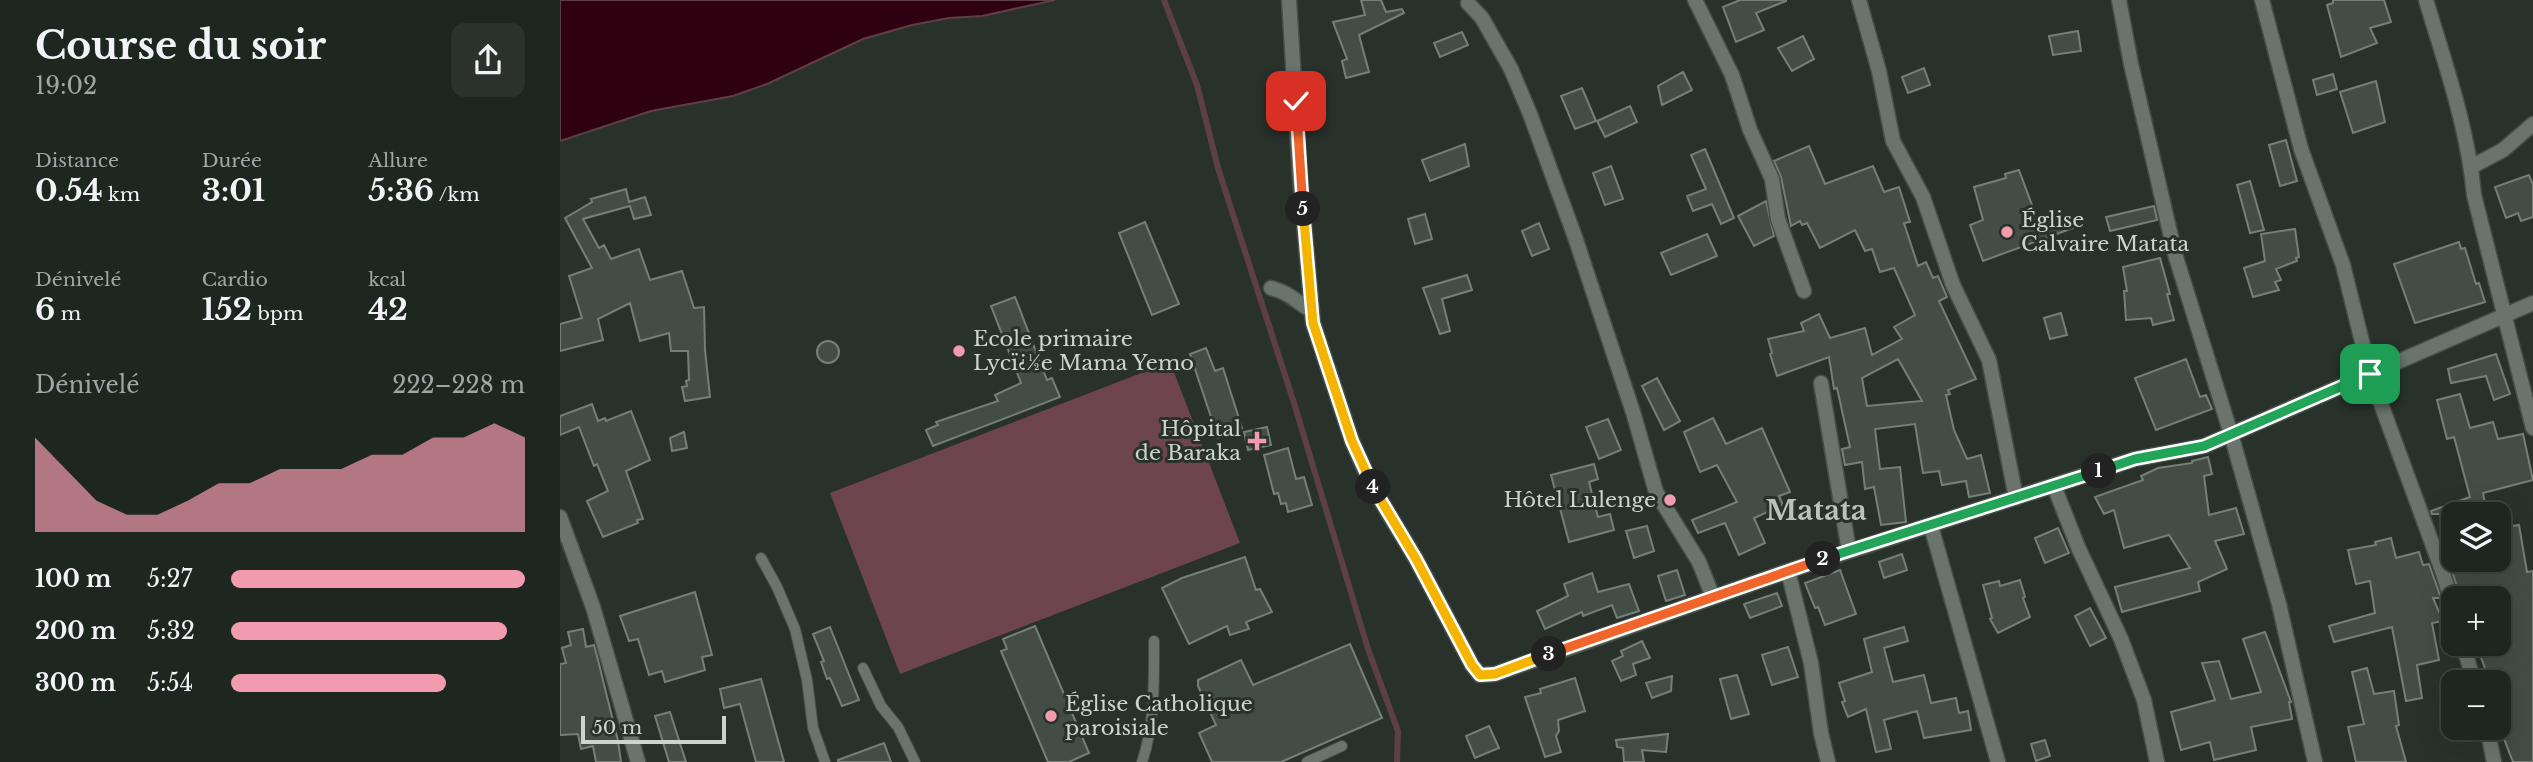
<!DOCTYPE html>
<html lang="fr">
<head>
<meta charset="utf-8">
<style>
  :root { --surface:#1e2620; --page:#2b322d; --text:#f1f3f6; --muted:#a1a5a5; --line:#3c433e; --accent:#f29aae }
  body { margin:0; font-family:"Libre Baskerville",serif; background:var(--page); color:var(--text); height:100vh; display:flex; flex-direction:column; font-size:26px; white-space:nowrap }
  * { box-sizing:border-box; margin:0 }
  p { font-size:23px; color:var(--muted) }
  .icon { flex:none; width:38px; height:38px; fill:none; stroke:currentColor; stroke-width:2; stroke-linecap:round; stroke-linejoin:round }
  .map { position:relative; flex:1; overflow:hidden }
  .details { display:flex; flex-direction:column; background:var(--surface); width:560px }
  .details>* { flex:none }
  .tools { position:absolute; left:1881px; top:502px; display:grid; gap:14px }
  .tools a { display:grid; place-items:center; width:70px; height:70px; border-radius:14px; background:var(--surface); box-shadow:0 7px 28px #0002,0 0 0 2px var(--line); font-size:35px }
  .scale { position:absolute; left:21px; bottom:18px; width:145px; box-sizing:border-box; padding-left:7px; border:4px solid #cdd3ce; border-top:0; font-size:19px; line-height:24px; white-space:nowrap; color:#cdd3ce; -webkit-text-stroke:5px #28322b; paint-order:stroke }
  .pin { position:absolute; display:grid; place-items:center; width:60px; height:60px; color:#fff; margin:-30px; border-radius:14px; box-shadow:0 4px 10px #0006 }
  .km { position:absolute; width:35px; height:35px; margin:-18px; border-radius:50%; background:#222; color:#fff; font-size:19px; line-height:35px; text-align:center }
  .round { display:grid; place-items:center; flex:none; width:74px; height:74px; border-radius:14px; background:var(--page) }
  .head { display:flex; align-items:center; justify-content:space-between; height:119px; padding:0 35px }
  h1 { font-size:38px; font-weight:700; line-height:52px }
  .metrics { display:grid; grid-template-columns:repeat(3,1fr); gap:10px; height:119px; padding:7px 35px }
  .metrics div { display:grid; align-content:center }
  .metrics b { font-size:30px; font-weight:700 }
  .metrics small { font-size:19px; font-weight:400 }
  .metrics p { font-size:19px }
  .chart { height:196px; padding:14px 35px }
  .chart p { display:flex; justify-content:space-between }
  .chart svg { width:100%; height:126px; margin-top:7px; fill:var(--accent); opacity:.7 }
  ul { padding:0 35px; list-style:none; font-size:23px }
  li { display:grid; grid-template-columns:112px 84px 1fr; align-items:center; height:52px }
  li i { height:18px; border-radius:9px; background:var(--accent) }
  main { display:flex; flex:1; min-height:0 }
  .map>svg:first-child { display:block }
  .green { fill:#6e444d }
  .water { fill:#2f000f; stroke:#5e3f48; stroke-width:2 }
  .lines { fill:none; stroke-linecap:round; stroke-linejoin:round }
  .stream { stroke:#5e3f48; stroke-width:6 }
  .building { fill:#424d45; stroke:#748077; stroke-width:2; fill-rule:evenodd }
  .service-casing { stroke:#454e47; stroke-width:12 }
  .minor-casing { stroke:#454e47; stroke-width:17 }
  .service { stroke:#69756c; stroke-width:10 }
  .minor { stroke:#69756c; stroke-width:14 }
  .split-1-casing { stroke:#fff; stroke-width:14 }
  .split-2-casing { stroke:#fff; stroke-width:14 }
  .split-3-casing { stroke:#fff; stroke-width:14 }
  .split-4-casing { stroke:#fff; stroke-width:14 }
  .split-5-casing { stroke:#fff; stroke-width:14 }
  .split-6-casing { stroke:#fff; stroke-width:14 }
  .split-1 { stroke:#22a559; stroke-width:9 }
  .split-2 { stroke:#22a559; stroke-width:9 }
  .split-3 { stroke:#f0652b; stroke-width:9 }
  .split-4 { stroke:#f5b400; stroke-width:9 }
  .split-5 { stroke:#f5b400; stroke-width:9 }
  .split-6 { stroke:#f0652b; stroke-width:9 }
  .poi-dot { fill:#f29aae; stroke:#28322b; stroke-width:2.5 }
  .labels { text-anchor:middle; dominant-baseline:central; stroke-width:6; stroke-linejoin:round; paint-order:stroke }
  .poi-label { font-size:21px; fill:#cdd3ce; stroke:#28322b; text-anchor:start }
  .district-label { font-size:28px; font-weight:bold; fill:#b7c4ba; stroke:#28322b }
</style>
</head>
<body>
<main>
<section class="details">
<div class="head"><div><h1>Course du soir</h1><p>19:02</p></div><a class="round"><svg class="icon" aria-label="share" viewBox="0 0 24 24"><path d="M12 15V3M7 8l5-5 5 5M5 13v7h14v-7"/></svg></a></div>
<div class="metrics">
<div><p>Distance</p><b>0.54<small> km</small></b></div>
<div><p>Durée</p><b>3:01</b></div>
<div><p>Allure</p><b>5:36<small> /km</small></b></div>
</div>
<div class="metrics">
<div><p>Dénivelé</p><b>6<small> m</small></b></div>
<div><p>Cardio</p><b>152<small> bpm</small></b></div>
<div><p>kcal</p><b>42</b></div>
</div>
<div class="chart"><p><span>Dénivelé</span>222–228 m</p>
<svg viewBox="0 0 160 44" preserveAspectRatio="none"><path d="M0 44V11L10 22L20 33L30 38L40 38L50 33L60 27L70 27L80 22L90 22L100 22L110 17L120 17L130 11L140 11L150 6L160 11V44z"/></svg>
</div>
<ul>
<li><b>100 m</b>5:27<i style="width:100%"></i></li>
<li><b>200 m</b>5:32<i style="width:94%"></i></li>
<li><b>300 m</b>5:54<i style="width:73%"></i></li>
</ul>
</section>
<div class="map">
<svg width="1973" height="762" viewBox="0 0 1973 762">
  <rect width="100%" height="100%" fill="#28322b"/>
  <path class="green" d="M 610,362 L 680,543 L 340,674 L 270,493 Z"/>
  <path class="water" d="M 0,0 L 495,0 L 422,16 L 389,18 L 352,25 L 303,39 L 207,84 L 173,96 L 91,111 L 0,141 Z"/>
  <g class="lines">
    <path class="stream" d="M 604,0 L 637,85 L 658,168 L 734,403 L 808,649 L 838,731 L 837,762"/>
  </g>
  <path class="building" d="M 801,0 L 821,0 L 826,12 L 842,9 L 844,13 L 799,35 L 809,72 L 786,78 L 782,61 L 787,59 L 773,22 L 805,15 Z
    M 1180,0 L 1226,0 L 1226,1 L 1196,13 L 1204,30 L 1176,42 L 1163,7 Z
    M 1773,0 L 1824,0 L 1831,22 L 1810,28 L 1817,43 L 1781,57 L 1767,5 L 1773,3 Z
    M 1518,31 L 1521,51 L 1493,55 L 1489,36 Z
    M 902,32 L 908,45 L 880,57 L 874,43 Z
    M 1243,36 L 1254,59 L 1232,71 L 1218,48 Z
    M 1364,68 L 1370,85 L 1348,93 L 1342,77 Z
    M 1123,72 L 1132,90 L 1102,105 L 1098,86 Z
    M 1773,74 L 1777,89 L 1757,95 L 1753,80 Z
    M 1816,81 L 1825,122 L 1793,133 L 1780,92 Z
    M 1022,88 L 1036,121 L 1015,129 L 1001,96 Z
    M 1070,106 L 1077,122 L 1045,137 L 1037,121 Z
    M 1726,140 L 1737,181 L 1720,186 L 1709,145 Z
    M 905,144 L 909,166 L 870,181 L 862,160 Z
    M 1249,146 L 1265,184 L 1313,166 L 1324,192 L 1339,187 L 1350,222 L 1344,223 L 1358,266 L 1366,262 L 1373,278 L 1378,276 L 1387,297 L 1379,301 L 1416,379 L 1388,390 L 1390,394 L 1386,395 L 1394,430 L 1407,459 L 1421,455 L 1430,493 L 1409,497 L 1406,481 L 1382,485 L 1379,471 L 1363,473 L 1355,424 L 1315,429 L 1320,469 L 1340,467 L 1346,522 L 1321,525 L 1314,487 L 1305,489 L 1302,462 L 1285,465 L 1282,449 L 1290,447 L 1277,388 L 1274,389 L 1269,357 L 1217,376 L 1210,354 L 1212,353 L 1208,339 L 1244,331 L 1241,323 L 1259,314 L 1270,338 L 1305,328 L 1312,355 L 1342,339 L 1334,327 L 1355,315 L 1334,268 L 1320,272 L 1312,249 L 1305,251 L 1295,230 L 1260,248 L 1247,223 L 1242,225 L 1240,221 L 1231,226 L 1221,177 L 1214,161 ZM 1338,359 L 1362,401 L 1307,406 L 1302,378 Z
    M 1145,149 L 1174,218 L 1161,224 L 1152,204 L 1133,211 L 1127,196 L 1146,189 L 1131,155 Z
    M 1051,166 L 1063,199 L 1045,205 L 1033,173 Z
    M 1459,170 L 1479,224 L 1519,217 L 1521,225 L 1423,261 L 1410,225 L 1423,220 L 1414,187 L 1446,178 L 1445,174 Z
    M 1969,175 L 1973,185 L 1973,217 L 1961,221 L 1958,213 L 1946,218 L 1935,187 Z
    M 1690,181 L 1704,230 L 1690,233 L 1677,185 Z
    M 66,189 L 69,202 L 85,197 L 91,215 L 74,219 L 70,206 L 23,219 L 39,248 L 44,245 L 51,259 L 79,249 L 90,280 L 122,271 L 134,308 L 144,307 L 145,350 L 150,397 L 125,401 L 122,387 L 127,386 L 126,381 L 129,380 L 128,351 L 111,351 L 109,333 L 80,341 L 70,303 L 38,319 L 43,340 L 0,351 L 0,324 L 22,318 L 9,276 L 32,268 L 5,218 L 32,202 L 31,199 Z
    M 1206,201 L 1214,236 L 1194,246 L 1178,216 Z
    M 1594,206 L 1597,220 L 1550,231 L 1546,217 Z
    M 865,214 L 872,239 L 855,244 L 848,219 Z
    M 585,222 L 619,304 L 592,315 L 559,233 Z
    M 979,223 L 989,249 L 972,256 L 962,231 Z
    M 1735,229 L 1739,257 L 1736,258 L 1737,261 L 1716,269 L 1721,280 L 1715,282 L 1719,290 L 1693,297 L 1684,268 L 1705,261 L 1701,234 Z
    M 1147,234 L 1157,256 L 1111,275 L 1101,253 Z
    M 1899,242 L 1901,249 L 1905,248 L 1916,284 L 1919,283 L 1925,302 L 1855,323 L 1834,264 Z
    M 1600,258 L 1610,294 L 1607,294 L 1614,320 L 1593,325 L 1591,318 L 1566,320 L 1564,291 L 1567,291 L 1563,267 Z
    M 907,275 L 912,290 L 882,299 L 890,331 L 880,334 L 863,288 Z
    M 455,297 L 487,380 L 492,378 L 500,397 L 373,446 L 366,430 L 378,425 L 376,422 L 438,401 L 435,395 L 461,383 L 431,306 Z
    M 1501,313 L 1507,335 L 1490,339 L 1484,318 Z
    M257 352a11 11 0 1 1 22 0a11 11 0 1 1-22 0Z
    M 646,348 L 655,371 L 663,368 L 682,428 L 658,438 L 630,354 Z
    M 1936,354 L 1950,394 L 1934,400 L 1926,376 L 1891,383 L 1888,369 Z
    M 1626,359 L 1640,397 L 1646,395 L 1652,409 L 1596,430 L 1575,378 Z
    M 1097,378 L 1120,421 L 1104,430 L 1082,386 Z
    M 1900,394 L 1910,428 L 1933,422 L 1938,439 L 1963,434 L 1973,480 L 1923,493 L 1927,514 L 1872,514 L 1871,511 L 1910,497 L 1894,437 L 1887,439 L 1877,400 Z
    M 32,404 L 38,421 L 45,418 L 46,421 L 71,411 L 90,460 L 66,471 L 83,519 L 77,520 L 78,523 L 43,537 L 27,501 L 48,491 L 37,464 L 34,466 L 19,427 L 0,435 L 0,416 Z
    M 1153,418 L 1166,444 L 1202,428 L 1230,492 L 1219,496 L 1223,505 L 1194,518 L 1205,543 L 1179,555 L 1165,523 L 1138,533 L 1132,520 L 1177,502 L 1157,465 L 1140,472 L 1124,432 Z
    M 1048,419 L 1061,450 L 1039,459 L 1026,427 Z
    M 707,427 L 711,445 L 688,450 L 684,432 Z
    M 124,432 L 127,448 L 112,451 L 110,438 Z
    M 728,448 L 736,479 L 744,477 L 752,505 L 728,512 L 726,503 L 721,504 L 718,493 L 714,494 L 704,455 Z
    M 1648,457 L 1652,474 L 1644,476 L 1649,515 L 1676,508 L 1684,534 L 1655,541 L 1667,569 L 1638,582 L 1640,591 L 1562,612 L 1555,587 L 1630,568 L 1609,535 L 1564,548 L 1554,510 L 1544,514 L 1535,497 L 1583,480 L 1581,476 L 1598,468 L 1632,463 L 1632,461 Z
    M 1034,464 L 1038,479 L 1029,482 L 1038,517 L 1050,514 L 1054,530 L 1009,542 L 991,475 Z
    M 1959,525 L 1967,572 L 1973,571 L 1973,762 L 1953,762 L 1939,726 L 1939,682 L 1930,682 L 1916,644 L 1950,644 L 1942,608 L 1939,609 L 1939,598 L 1901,598 L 1888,560 L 1939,560 L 1939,528 Z
    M 1087,526 L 1094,551 L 1074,558 L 1066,531 Z
    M 1498,528 L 1509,553 L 1485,563 L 1475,538 Z
    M 1831,538 L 1836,558 L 1859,552 L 1863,565 L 1869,564 L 1881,598 L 1873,598 L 1883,621 L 1872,623 L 1879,660 L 1857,665 L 1862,698 L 1846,701 L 1832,627 L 1774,642 L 1769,626 L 1815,613 L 1810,581 L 1796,584 L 1788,550 L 1816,545 L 1815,542 Z
    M 1342,554 L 1347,570 L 1324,578 L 1319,562 Z
    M 685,557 L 696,590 L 700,589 L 712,612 L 686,622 L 689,629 L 670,635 L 667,626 L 629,644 L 602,588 L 622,578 Z
    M 1117,570 L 1125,595 L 1106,601 L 1098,576 Z
    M 1280,570 L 1296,614 L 1265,625 L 1258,607 L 1255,608 L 1245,583 Z
    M 1032,573 L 1038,592 L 1069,584 L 1079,611 L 1057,618 L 1052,605 L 1023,616 L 1022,612 L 985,629 L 977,611 L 1008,596 L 1004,584 Z
    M 1460,580 L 1465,597 L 1463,598 L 1470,617 L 1438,633 L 1430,619 L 1432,618 L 1423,585 L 1439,581 L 1440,586 Z
    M 135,592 L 152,655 L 142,657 L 145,670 L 105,682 L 102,671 L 89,675 L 78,639 L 69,641 L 60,616 Z
    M 1217,593 L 1222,606 L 1190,618 L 1184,604 Z
    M 1530,608 L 1546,638 L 1530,646 L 1515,616 Z
    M 475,626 L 529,753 L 509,762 L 488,762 L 441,651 L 447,649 L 443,639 Z
    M 270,627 L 299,700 L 282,706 L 270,678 L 267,679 L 261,662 L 264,661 L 253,634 Z
    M 1344,627 L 1348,641 L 1324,648 L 1333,682 L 1364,675 L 1371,703 L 1396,698 L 1399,713 L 1408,711 L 1411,730 L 1364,738 L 1357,711 L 1324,720 L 1331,749 L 1316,752 L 1306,709 L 1288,717 L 1282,702 L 1285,701 L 1279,683 L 1312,672 L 1304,639 Z
    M 23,629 L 26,647 L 34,645 L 38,660 L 58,741 L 61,762 L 36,762 L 33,746 L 21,749 L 18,734 L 0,735 L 0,664 L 6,663 L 2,648 L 11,645 L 8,632 Z
    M 1705,632 L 1731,702 L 1729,702 L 1732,719 L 1691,727 L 1696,750 L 1654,760 L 1650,742 L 1621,750 L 1611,712 L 1655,700 L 1642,663 L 1659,661 L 1671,699 L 1701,692 L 1683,639 Z
    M 1082,641 L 1090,658 L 1073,664 L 1076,675 L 1061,681 L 1052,661 L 1063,656 L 1061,651 Z
    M 790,644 L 822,718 L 721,762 L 652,762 L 639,733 L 656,725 L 638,686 L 638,680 L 681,660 L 693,685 Z
    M 1228,647 L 1238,677 L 1212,685 L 1202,655 Z
    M 1807,668 L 1814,694 L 1834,691 L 1839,725 L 1836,726 L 1846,762 L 1796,762 L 1788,727 L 1804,724 L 1792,672 Z
    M 1177,675 L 1189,714 L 1171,719 L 1160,679 Z
    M 1112,676 L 1111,691 L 1092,698 L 1086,683 Z
    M 1015,678 L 1025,711 L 998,720 L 999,731 L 996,736 L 1001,752 L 985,757 L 965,697 L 981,693 L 980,689 Z
    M 201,679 L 224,762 L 196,762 L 180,704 L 164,708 L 160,689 Z
    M 110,712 L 126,762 L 109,762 L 95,716 Z
    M 929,726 L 939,748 L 915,758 L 906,736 Z
    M 1108,734 L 1106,752 L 1082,750 L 1084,762 L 1064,762 L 1063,748 L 1057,747 L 1056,740 Z
    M 1485,740 L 1490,756 L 1476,761 L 1471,744 Z
    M 324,743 L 331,762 L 278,762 L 278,760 Z"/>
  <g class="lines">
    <g class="service-casing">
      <path id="service" d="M 201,558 L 217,587 L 235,629 L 247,680 L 253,728 L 265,762
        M 303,668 L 321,706 L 338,727 L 355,762
        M 582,762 C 595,724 594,680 594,641
        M 747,762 L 782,746"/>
    </g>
    <g class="minor-casing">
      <path id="minor" d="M 729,0 L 740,178 L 753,323 L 792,441 L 812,486 L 856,559 L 912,665 L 920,675 L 935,674 L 1228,571 L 1575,459 L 1644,446 L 1973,303
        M 1135,0 L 1172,75 L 1190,130 L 1212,179 L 1218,219 L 1244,291
        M 1299,0 L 1319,71 L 1333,141 L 1363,197 L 1393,285 L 1429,360 L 1456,498
        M 1559,0 L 1571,64 L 1615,254 L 1671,434 L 1719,604 L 1755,762
        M 1702,0 L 1741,149 L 1783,265 L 1810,374 L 1883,573 L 1894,610
        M 1866,0 C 1885,64 1908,128 1914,195 L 1973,428
        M 908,3 L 922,18 L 951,69 L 970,114 L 1015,237 L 1073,412 L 1096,492 L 1139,562 L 1153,597
        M 1911,167 L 1943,150 L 1973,124
        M 711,288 C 730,293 735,301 752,311
        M 1261,383 L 1289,551
        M 1494,486 L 1518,547 L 1561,639 L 1584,700 L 1597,762
        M 0,517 L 33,607 L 78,762
        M 1371,526 L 1438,762
        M 1228,571 L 1251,663 L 1261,733 L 1268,762
        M 1903,644 L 1914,682
        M 1927,728 L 1934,762"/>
    </g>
    <use href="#service" class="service"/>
    <use href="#minor" class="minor"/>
  </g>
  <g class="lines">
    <g class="split-1-casing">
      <path id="split-1" d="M 1539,471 L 1575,459 L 1644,446 L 1810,374"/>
    </g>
    <g class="split-2-casing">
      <path id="split-2" d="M 1263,559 L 1539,471"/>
    </g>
    <g class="split-3-casing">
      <path id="split-3" d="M 989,654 L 1263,559"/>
    </g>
    <g class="split-4-casing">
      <path id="split-4" d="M 813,487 L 856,559 L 912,665 L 920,675 L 935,674 L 989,654"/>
    </g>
    <g class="split-5-casing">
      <path id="split-5" d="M 743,209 L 753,323 L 792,441 L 813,487"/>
    </g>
    <g class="split-6-casing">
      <path id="split-6" d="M 736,101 L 743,209"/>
    </g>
    <use href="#split-1" class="split-1"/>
    <use href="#split-2" class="split-2"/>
    <use href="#split-3" class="split-3"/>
    <use href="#split-4" class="split-4"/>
    <use href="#split-5" class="split-5"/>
    <use href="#split-6" class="split-6"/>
  </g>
  <g class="poi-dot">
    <circle cx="1447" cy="232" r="7"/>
    <circle cx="399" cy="351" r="7"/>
    <path d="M693.5 430.5h7v7h7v7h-7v7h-7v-7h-7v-7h7z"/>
    <circle cx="1110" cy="500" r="7"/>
    <circle cx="491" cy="716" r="7"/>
  </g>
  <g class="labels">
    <g class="poi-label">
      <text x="1461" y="220">Église<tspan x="1461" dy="24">Calvaire Matata</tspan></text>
      <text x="413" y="339">Ecole primaire<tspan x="413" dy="24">Lycï¿½e Mama Yemo</tspan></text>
      <text x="681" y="429" text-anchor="end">Hôpital<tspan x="681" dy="24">de Baraka</tspan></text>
      <text x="1096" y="500" text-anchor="end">Hôtel Lulenge</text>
      <text x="505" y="704">Église Catholique<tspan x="505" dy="24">paroisiale</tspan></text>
    </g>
    <g class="district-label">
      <text x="1256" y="510">Matata</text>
    </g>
  </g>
</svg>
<div class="tools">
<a><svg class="icon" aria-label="layers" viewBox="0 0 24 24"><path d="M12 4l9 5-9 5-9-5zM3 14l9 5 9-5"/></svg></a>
<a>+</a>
<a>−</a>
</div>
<div class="scale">50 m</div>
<div class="pin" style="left:1810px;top:374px;background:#1e9e55"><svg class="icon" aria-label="arrive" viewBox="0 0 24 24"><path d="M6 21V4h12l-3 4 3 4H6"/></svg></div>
<div class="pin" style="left:736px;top:101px;background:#d93025"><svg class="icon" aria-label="check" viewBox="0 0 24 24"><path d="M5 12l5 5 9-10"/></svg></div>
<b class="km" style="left:1539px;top:471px">1</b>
<b class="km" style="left:1263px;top:559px">2</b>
<b class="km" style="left:989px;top:654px">3</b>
<b class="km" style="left:813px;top:487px">4</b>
<b class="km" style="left:743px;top:209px">5</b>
</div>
</main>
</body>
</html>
